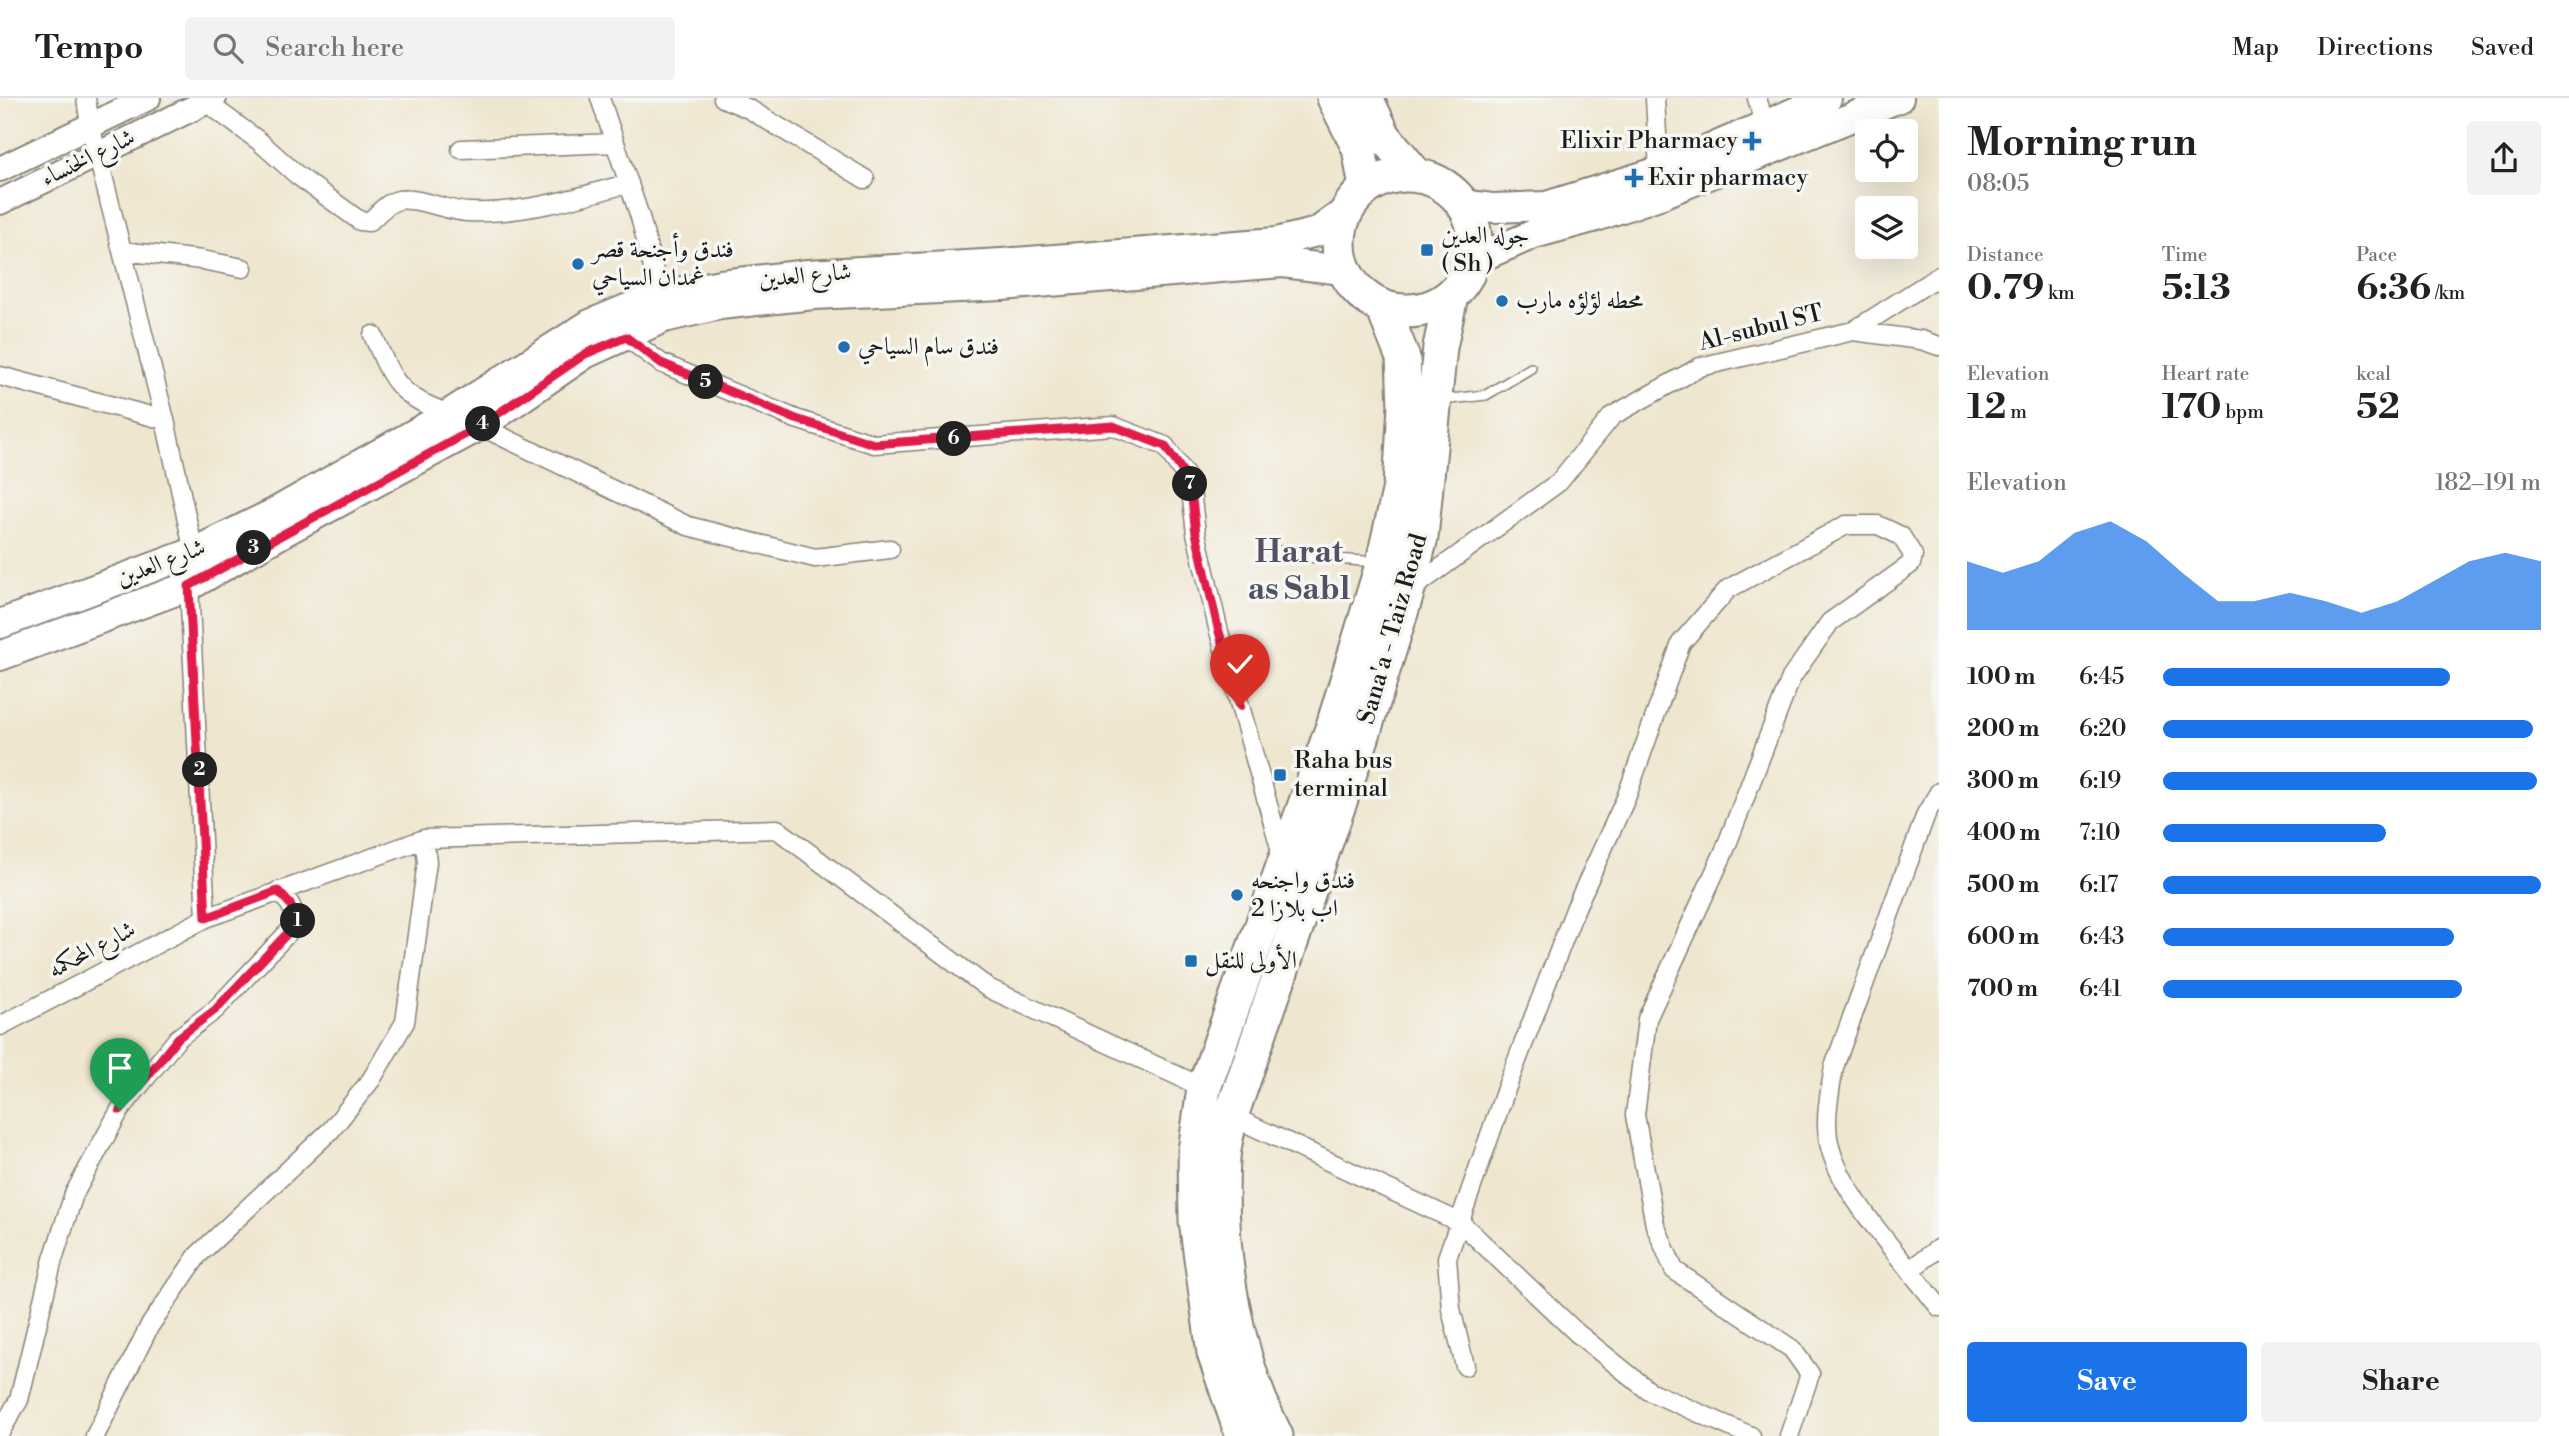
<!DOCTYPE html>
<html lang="en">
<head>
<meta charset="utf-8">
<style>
  :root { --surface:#fff; --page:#f2f2f2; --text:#222; --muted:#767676; --line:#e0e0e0; --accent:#1a73e8 }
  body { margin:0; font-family:"Libre Bodoni",Amiri,serif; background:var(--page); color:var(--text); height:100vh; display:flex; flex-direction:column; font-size:26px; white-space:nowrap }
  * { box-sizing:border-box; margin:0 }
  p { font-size:23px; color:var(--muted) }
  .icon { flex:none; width:38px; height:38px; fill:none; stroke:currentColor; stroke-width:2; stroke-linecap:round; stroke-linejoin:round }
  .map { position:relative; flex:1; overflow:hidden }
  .sheet { display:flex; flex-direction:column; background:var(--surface); width:630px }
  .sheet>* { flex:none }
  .buttons { position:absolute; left:1855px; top:21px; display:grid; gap:14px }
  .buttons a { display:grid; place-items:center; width:63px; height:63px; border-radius:7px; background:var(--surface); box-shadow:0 7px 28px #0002; font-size:35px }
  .pin { position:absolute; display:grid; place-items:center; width:60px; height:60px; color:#fff; margin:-72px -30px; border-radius:50% 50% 50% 0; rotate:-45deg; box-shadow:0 0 7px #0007 }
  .pin .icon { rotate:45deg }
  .km { position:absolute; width:35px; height:35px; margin:-18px; border-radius:50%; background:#222; color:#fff; font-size:19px; line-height:35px; text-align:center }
  .round { display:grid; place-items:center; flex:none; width:74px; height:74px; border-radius:7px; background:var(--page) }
  .head { display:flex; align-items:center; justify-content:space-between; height:119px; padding:0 28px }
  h1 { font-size:38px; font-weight:700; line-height:52px }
  .figures { display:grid; grid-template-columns:repeat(3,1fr); gap:10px; height:119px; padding:7px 28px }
  .figures div { display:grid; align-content:center }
  .figures b { font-size:35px; font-weight:700 }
  .figures small { font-size:19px; font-weight:400 }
  .figures p { font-size:19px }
  .chart { height:196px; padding:14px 28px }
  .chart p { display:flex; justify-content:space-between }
  .chart svg { width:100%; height:126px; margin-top:7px; fill:var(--accent); opacity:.7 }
  .action { display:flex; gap:14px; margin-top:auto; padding:14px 28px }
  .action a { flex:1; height:80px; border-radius:7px; background:var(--accent); color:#fff; font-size:28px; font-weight:700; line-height:80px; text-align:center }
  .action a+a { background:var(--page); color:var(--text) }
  ul { padding:0 28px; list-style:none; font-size:23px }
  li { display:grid; grid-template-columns:112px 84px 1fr; align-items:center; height:52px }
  li i { height:18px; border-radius:9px; background:var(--accent) }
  header { display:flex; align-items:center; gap:42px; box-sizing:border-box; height:98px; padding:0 35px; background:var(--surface); border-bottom:2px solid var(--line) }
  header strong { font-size:33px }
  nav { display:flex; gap:38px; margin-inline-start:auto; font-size:24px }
  .search { width:490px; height:63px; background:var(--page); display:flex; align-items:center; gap:18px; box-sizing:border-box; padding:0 24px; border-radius:7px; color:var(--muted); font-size:26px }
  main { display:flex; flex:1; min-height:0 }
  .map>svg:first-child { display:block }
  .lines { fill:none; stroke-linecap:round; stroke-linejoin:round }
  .lane-casing { stroke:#868176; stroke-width:12 }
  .street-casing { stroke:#868176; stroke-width:21 }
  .secondary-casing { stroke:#868176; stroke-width:28 }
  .primary-casing { stroke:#868176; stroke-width:32 }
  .highway-casing { stroke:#868176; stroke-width:37 }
  .lane { stroke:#fff; stroke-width:9 }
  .street { stroke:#fff; stroke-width:18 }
  .secondary { stroke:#fff; stroke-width:24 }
  .primary { stroke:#fff; stroke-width:28 }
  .highway { stroke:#fff; stroke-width:33 }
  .route-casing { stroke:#fff; stroke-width:14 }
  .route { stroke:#e11d48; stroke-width:9 }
  .poi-dot { fill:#1f6fb2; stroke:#f6f6f2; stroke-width:2.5 }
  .labels { text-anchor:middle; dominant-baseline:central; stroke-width:7; stroke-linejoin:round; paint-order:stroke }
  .poi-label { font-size:24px; fill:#1c1c1c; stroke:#f6f6f2; text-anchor:start }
  .street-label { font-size:24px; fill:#1c1c1c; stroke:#f6f6f2 }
  .district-label { font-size:32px; font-weight:bold; fill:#545164; stroke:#f6f6f2 }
</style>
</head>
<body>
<header>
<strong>Tempo</strong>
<div class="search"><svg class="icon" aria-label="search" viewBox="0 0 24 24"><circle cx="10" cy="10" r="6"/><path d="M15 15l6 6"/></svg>Search here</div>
<nav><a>Map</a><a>Directions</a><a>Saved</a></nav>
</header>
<main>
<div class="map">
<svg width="1939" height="1338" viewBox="0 0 1939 1338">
  <rect width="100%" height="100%" fill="#f6f6f2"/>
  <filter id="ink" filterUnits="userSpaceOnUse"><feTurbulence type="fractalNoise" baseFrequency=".0143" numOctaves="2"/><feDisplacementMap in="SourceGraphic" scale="14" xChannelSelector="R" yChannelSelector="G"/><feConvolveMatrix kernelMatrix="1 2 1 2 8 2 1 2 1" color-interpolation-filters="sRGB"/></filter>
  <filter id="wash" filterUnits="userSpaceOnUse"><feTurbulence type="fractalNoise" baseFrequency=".00686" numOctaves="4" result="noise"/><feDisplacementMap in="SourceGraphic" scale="28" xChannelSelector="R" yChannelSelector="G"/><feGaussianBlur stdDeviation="1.57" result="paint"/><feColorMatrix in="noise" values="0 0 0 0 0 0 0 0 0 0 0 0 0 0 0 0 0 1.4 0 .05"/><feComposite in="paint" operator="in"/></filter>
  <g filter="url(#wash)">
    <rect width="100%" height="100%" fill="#efe6cf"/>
  </g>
  <g filter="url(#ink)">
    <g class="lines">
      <g class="lane-casing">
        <path id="lane" d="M 1442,302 L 1486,297 L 1531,270
          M 1274,452 L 1306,459 L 1378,464"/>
      </g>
      <g class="street-casing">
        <path id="street" d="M 86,0 L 90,27 L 165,322 L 194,454
          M 600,0 L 640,119 L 660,197
          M 723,0 L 749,11 L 865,81
          M 1655,0 L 1659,73
          M 1757,0 L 1765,28
          M 206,4 L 259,43 L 297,77 L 360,123 L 369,124 C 378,116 387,104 399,102 C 415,98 450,114 469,114 C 523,116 577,100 629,85
          M 461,51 L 615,45
          M 122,153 L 202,162 L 243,170
          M 1853,233 L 1921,242 L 1939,248
          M 373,237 C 394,286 398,297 449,316
          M 626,239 L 661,265 L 796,321 L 874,346 L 1113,328 L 1165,348 L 1190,384 L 1196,435 L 1218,530 L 1283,760
          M 0,278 L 165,322
          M 480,328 L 688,428 L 815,460 L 890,451
          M 189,488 L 206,820
          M 1409,493 L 1559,384 L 1612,318 L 1700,269 L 1853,233 L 1939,178
          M 1939,694 L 1926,716 L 1834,969 C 1830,994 1823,1023 1830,1049 C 1842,1098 1907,1167 1939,1209
          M 0,928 L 206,820 L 424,741 L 777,731 L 988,890 L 1204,990
          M 1231,1018 L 1461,1125 L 1577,1235 L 1649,1293 L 1751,1338
          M 1911,1171 L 1939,1150
          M 1465,1268 L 1451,1211 L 1447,1160 L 1506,991 L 1576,809 L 1626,700 L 1681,545 L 1728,491 L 1846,427 L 1878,427 L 1901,438 L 1913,457 L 1911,466 L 1830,524 L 1791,580 L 1724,754 L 1647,921 L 1635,1017 L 1655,1127 L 1674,1172 L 1792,1251 L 1810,1276 L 1789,1338
          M 0,1334 L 19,1302 L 53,1161 L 74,1096 L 120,1012 L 178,940 L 215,912 L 298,824 L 290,806 L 278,793
          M 95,1338 L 149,1229 L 198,1157 L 331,1032 L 371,982 L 405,924 L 427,764 L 424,741"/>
      </g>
      <g class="secondary-casing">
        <path id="secondary" d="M 0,71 L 148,0
          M 0,104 L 214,0"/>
      </g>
      <g class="primary-casing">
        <path id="primary" d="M 1464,106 L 1493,110 L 1546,108 L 1659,73 L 1827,0
          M 1474,162 L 1534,136 L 1596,119 L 1662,96 L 1899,0
          M 0,526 L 194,454 L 272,416 L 449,316 L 590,226 L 660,197 L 721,186 L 808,176 L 1001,165 L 1276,144 L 1317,134 L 1346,113
          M 0,558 L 189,488 L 282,435 L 480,328 L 585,256 L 664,220 L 720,207 L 814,197 L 1002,188 L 1282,165 L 1343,172"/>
      </g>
      <g class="highway-casing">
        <path id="highway" d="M 1334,0 L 1359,50 L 1366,90
          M 1366,0 L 1384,38 L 1417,78
          M1339 145a68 68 0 1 1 136 0a68 68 0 1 1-136 0Z
          M 1244,1338 L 1239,1328 L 1214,1255 L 1196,1123 L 1195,1053 L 1204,990 L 1333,628 L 1383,464 L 1400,389 L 1405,308 L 1403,260 L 1383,210
          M 1276,1338 C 1234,1255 1218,1153 1223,1060 C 1224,1046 1228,1032 1231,1018 L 1362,640 L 1407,495 L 1421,439 L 1440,249 L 1451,198"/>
      </g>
      <use href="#lane" class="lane"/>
      <use href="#street" class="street"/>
      <use href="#secondary" class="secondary"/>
      <use href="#primary" class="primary"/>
      <use href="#highway" class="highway"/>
    </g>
  </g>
  <g class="lines" filter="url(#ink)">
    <g class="route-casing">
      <path id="route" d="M 120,1012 L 178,940 L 215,912 L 298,824 L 290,806 L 278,793 L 206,820 L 189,488 L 480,328 L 585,256 L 626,239 L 661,265 L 796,321 L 874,346 L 1113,328 L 1165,348 L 1190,384 L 1196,435 L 1218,530 L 1240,608"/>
    </g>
    <use href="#route" class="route"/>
  </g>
  <g class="poi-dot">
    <path d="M1748.5 32.5h7v7h7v7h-7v7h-7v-7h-7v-7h7z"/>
    <path d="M1630.5 69.5h7v7h7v7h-7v7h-7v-7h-7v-7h7z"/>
    <rect x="1420" y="145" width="14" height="14" rx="3.5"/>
    <circle cx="578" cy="166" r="7"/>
    <circle cx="1502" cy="203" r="7"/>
    <circle cx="844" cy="249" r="7"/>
    <rect x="1273" y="670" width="14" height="14" rx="3.5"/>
    <circle cx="1237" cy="797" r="7"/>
    <rect x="1184" y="856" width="14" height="14" rx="3.5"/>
  </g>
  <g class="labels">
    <g class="poi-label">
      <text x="1738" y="43" text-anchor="end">Elixir Pharmacy</text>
      <text x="1648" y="80">Exir pharmacy</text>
      <text x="1441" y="138">جوله العدين<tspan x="1441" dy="28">( Sh )</tspan></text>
      <text x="592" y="152">فندق وأجنحة قصر<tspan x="592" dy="28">غمدان السياحي</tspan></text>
      <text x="1516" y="203">محطه لؤلؤه مارب</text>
      <text x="858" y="249">فندق سام السياحي</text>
      <text x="1294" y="663">Raha bus<tspan x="1294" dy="28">terminal</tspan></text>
      <text x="1251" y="783">فندق واجنحه<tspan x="1251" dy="28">اب بلازا 2</tspan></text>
      <text x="1205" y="863">الأولى للنقل</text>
    </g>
    <g class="street-label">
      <text transform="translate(88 60) rotate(-26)">شارع الخنساء</text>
      <text transform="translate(805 178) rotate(-5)">شارع العدين</text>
      <text transform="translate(1761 230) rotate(-14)">Al-subul ST</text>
      <text transform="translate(161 465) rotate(-21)">شارع العدين</text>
      <text transform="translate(1393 531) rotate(-74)">Sana'a - Taiz Road</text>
      <text transform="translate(92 852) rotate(-28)">شارع المحكمه</text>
    </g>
    <g class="district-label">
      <text x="1299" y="454">Harat<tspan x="1299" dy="37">as Sabl</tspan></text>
    </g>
  </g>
</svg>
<div class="buttons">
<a><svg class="icon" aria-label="locate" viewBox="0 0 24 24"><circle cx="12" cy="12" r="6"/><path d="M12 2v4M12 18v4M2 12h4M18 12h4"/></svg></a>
<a><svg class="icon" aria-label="layers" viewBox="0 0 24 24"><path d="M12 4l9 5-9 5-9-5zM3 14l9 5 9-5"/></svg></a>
</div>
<div class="pin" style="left:120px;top:1012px;background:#1e9e55"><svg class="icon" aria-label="arrive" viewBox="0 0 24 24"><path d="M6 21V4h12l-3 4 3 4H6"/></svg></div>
<div class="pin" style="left:1240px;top:608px;background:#d93025"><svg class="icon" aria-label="check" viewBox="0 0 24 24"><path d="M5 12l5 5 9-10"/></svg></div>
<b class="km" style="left:298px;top:823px">1</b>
<b class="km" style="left:200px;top:672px">2</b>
<b class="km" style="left:254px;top:450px">3</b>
<b class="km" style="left:483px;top:326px">4</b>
<b class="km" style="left:706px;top:284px">5</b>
<b class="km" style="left:954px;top:341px">6</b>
<b class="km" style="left:1190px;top:386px">7</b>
</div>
<section class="sheet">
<div class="head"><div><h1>Morning run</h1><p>08:05</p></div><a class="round"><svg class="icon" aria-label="share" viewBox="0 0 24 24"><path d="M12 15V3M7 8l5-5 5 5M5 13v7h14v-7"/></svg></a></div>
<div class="figures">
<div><p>Distance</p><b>0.79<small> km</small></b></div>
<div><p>Time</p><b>5:13</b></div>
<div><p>Pace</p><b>6:36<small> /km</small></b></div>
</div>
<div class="figures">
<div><p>Elevation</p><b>12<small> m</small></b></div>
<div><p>Heart rate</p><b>170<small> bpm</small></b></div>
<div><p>kcal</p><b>52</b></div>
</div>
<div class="chart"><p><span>Elevation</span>182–191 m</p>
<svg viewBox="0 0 160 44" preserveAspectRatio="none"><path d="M0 44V20L10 24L20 20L30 10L40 6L50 13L60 24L70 34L80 34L90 31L100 34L110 38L120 34L130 27L140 20L150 17L160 20V44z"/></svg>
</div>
<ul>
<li><b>100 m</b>6:45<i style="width:76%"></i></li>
<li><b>200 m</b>6:20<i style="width:98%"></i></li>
<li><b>300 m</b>6:19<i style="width:99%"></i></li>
<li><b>400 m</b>7:10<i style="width:59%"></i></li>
<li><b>500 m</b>6:17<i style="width:100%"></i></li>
<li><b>600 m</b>6:43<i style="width:77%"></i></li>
<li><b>700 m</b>6:41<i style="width:79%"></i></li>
</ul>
<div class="action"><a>Save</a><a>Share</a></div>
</section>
</main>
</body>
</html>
